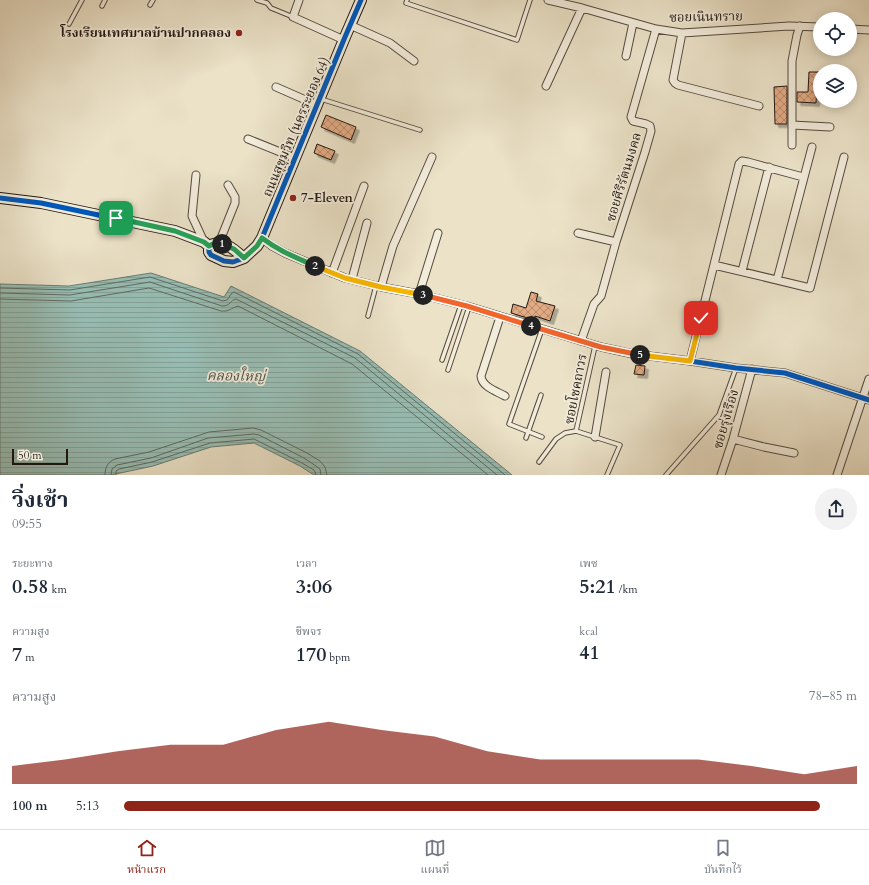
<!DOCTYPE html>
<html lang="th">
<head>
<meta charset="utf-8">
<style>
  :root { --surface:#fff; --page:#f2f2f3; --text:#1f2937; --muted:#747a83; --line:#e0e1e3; --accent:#8f2418 }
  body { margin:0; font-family:Cardo,"Noto Serif Thai",serif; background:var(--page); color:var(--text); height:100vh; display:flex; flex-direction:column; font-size:15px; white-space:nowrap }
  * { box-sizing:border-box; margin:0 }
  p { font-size:13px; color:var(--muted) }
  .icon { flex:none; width:22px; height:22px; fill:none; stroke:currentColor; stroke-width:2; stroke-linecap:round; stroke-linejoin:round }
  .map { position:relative; height:475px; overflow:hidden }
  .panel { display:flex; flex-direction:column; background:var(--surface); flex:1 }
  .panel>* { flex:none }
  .buttons { position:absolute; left:813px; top:12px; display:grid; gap:8px }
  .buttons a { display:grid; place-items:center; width:44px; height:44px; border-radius:50%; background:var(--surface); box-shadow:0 2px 10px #0003; font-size:20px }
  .scale { position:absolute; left:12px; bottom:10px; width:56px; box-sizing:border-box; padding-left:4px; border:2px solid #231810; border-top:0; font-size:11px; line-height:14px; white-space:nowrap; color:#231810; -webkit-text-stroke:3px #f2ecdb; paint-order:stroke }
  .pin { position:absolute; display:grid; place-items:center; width:34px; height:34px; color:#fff; margin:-17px; border-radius:8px; box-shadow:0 2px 6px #0006 }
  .km { position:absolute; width:20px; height:20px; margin:-10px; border-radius:50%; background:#222; color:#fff; font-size:11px; line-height:20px; text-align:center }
  .round { display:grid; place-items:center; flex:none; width:42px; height:42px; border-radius:21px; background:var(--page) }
  .summary { display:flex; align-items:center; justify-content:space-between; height:68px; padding:0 12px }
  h1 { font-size:22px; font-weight:700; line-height:30px }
  .metrics { display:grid; grid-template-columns:repeat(3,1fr); gap:6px; height:68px; padding:4px 12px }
  .metrics div { display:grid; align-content:center }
  .metrics b { font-size:20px; font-weight:700 }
  .metrics small { font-size:11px; font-weight:400 }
  .metrics p { font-size:11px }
  .chart { height:112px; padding:8px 12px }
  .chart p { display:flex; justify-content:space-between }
  .chart svg { width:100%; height:72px; margin-top:4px; fill:var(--accent); opacity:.7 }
  ul { padding:0 12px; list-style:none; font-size:13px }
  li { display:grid; grid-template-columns:64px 48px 1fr; align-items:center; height:30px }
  li i { height:10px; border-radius:5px; background:var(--accent) }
  .menu { display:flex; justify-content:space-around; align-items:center; height:56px; border-top:1px solid var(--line); background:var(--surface); font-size:11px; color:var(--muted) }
  .menu a { display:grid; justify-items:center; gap:2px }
  .menu .current { color:var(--accent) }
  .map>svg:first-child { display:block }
  .water { fill:url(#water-rules); stroke:#697c73 }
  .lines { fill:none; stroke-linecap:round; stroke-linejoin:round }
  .shore { stroke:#5e6b62; stroke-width:1 }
  .building { fill:url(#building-cross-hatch); stroke:#231810; filter:url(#shadow) }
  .lane-casing { stroke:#554a3e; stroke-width:5.5 }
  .street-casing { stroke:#554a3e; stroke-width:9 }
  .secondary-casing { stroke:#231810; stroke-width:12 }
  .lane { stroke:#f2ecdb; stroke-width:3.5 }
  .street { stroke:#f2ecdb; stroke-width:7 }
  .secondary { stroke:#f2ecdb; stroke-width:10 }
  .cycleway-casing { stroke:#f2ecdb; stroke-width:8 }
  .cycleway { stroke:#0057b8; stroke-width:5 }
  .split-1-casing { stroke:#fff; stroke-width:8 }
  .split-2-casing { stroke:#fff; stroke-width:8 }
  .split-3-casing { stroke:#fff; stroke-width:8 }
  .split-4-casing { stroke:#fff; stroke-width:8 }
  .split-5-casing { stroke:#fff; stroke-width:8 }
  .split-6-casing { stroke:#fff; stroke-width:8 }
  .split-1 { stroke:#22a559; stroke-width:5 }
  .split-2 { stroke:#22a559; stroke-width:5 }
  .split-3 { stroke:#f5b400; stroke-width:5 }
  .split-4 { stroke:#f0652b; stroke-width:5 }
  .split-5 { stroke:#f0652b; stroke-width:5 }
  .split-6 { stroke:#f5b400; stroke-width:5 }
  .poi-dot { fill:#8f2418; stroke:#f2ecdb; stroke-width:1.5 }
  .labels { text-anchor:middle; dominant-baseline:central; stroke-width:3.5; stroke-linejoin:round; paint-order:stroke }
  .street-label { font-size:13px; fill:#231810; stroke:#f2ecdb }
  .poi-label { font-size:13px; font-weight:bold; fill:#231810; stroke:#f2ecdb; text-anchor:end }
  .water-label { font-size:14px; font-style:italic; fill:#4c524a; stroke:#f2ecdb }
</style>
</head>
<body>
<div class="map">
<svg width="869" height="475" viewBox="0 0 869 475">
  <defs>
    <pattern id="water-rules" width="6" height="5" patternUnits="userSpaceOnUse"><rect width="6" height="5" fill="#98beb5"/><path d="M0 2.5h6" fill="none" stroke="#83a39b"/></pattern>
    <pattern id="building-cross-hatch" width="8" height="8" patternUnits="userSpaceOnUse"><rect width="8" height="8" fill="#e2aa83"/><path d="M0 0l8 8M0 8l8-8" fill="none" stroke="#b7896a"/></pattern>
    <filter id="shadow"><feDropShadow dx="3.5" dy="3.5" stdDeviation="0" flood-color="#0004"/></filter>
  </defs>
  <rect width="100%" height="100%" fill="#ebe2c8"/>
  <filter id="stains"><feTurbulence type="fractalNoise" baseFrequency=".005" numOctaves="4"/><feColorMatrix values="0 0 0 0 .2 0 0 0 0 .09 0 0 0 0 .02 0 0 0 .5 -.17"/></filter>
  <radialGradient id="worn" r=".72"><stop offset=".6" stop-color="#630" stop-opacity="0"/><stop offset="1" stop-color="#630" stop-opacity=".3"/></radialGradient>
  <path class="water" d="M 151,273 L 224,297 L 231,286 L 360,351 L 512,475 L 314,475 L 300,466 L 254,443 L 211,447 L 153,466 L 111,475 L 0,475 L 0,284 L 69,286 Z"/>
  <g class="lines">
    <path class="shore" d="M 0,288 L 70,290 L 150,277 L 223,301 L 227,300 L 232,293 L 234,292 L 358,354 L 505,475
      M 0,293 L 70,295 L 150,282 L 222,306 C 231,306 230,300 236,299 L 355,358 L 497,475
      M 0,299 L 71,301 L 149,288 L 221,311 C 229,312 231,308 238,306 L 352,364 L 488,475
      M 105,475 C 105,467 108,462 115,459 L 149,452 L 209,432 L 253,428 L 261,430 L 307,453 L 320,461 L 325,467 L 327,475
      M 111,475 L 112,469 L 117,465 L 151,458 L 208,438 L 254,434 L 259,435 L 304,458 L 316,466 L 320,469 L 321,475
      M 116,475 L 116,471 L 119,469 L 152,462 L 210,443 L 254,439 L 302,463 L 314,470 L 315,472 L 316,475"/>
  </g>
  <path class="building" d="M 809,72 L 820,72 L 820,82 L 817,82 L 816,103 L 797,102 L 797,92 L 808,92 Z
    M 787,86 L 787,124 L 775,124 L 774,87 Z
    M 326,115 L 356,127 L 351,140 L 321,127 Z
    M 317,144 L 335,151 L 331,160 L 314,153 Z
    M 531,292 L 538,294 L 536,301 L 555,306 L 550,321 L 535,316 L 534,320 L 511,313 L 513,304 L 526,308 Z
    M 636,365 L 645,366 L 644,375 L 634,374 Z"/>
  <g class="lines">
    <g class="lane-casing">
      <path id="lane" d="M 257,0 L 267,3 L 271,8 L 293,17
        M 407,0 L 406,3 L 517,40 L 530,0
        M 150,5 L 153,0
        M 102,6 L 105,0
        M 69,24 L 82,0
        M 321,99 L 420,130
        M 368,316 L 376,286
        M 595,346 L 576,431 L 620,445 L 607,475
        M 442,360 L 461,305
        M 448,370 L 469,307
        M 542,437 L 509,424 L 542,329
        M 526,438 L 541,395
        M 539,462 L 556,439 L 565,433 L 576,431
        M 666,475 L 719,415 L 736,368"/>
    </g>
    <g class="street-casing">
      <path id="street" d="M 299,0 L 293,17 L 344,40
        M 548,0 L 582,8 L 656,29 L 682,33 L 789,26 L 820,27
        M 350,25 L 390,43 L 414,61
        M 850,29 L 869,30
        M 682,33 L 673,80 L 675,83 L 678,85 L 759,106
        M 626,56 L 633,23
        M 546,86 L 582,8
        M 276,87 L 317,105
        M 792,125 L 830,127
        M 248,139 L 295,158
        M 792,145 L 792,61 L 797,35 L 800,26
        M 196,175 L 192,216 L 204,242
        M 578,233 L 616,242
        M 262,238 L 272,246 L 285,253 L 345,278 L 381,287 L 419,294 L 467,306 L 601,347 L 633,354 L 690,361 L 736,368 L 785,373 L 869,400
        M 219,243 L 235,203 L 235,197 L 228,185
        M 714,265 L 810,288 L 844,157
        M 742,271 L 769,167
        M 332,273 L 364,186
        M 352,279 L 367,223
        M 777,280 L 812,147
        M 381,287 L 393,246 L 432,157
        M 419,294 L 438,233
        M 500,317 L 481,376 C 482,387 496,391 505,396
        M 581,341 L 594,304 L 601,296 L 616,242 L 645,152 L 651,131 L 650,126 L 646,124 L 633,121 L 631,117 L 656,29
        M 690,361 L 739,164 L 742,161 L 748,162 L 803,177
        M 595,437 L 606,372
        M 733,439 L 764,447 L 794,453
        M 721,475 L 733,439 L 752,369
        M 837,475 L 869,379"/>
    </g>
    <g class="secondary-casing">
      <path id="secondary" d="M 0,198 L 41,203 L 175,231 L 204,242 L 209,246 L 209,252 L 211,255 L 224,261 L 233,262 L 244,258 L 257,246 L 262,238 L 345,37 L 361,0
        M 209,246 C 222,238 234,249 244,258"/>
    </g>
    <use href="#lane" class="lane"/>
    <use href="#street" class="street"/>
    <use href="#secondary" class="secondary"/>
    <g class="cycleway-casing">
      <path id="cycleway" d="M 0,198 L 41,203 L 175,231 L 204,242 L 209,246 L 209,252 L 211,255 L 224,261 L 233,262 L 244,258 L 257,246 L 262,238 L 345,37 L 361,0
        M 262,238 L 272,246 L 285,253 L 345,278 L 381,287 L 419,294 L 467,306 L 601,347 L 633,354 L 690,361 L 736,368 L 785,373 L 869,400"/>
    </g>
    <use href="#cycleway" class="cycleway"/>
  </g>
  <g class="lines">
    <g class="split-1-casing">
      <path id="split-1" d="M 116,218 L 175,231 L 204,242 L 209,246 C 214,243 217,242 222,244"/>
    </g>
    <g class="split-2-casing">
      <path id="split-2" d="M 222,244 L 234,249 L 244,258 L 257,246 L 262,238 C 279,251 295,257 315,266"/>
    </g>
    <g class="split-3-casing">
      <path id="split-3" d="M 315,266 L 345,278 L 381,287 L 423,295"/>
    </g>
    <g class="split-4-casing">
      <path id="split-4" d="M 423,295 L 467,306 L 531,326"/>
    </g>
    <g class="split-5-casing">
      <path id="split-5" d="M 531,326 L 601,347 L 640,355"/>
    </g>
    <g class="split-6-casing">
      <path id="split-6" d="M 640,355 L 690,361 L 701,318"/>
    </g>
    <use href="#split-1" class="split-1"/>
    <use href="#split-2" class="split-2"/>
    <use href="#split-3" class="split-3"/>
    <use href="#split-4" class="split-4"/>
    <use href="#split-5" class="split-5"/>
    <use href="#split-6" class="split-6"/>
  </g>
  <g class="poi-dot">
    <circle cx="239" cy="33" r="4"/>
    <circle cx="293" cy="198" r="4"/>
  </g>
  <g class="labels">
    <g class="street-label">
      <text transform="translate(706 17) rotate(-1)">ซอยเนินทราย</text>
      <text transform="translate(296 127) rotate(-67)">ถนนสุขุมวิท (นครระยอง 64)</text>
      <text transform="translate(624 177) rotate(-73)">ซอยศิริรัตนมงคล</text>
      <text transform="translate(576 389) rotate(-79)">ซอยโชคถาวร</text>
      <text transform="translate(726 419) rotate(-74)">ซอยรุ่งเรือง</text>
    </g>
    <g class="poi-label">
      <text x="231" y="33">โรงเรียนเทศบาลบ้านปากคลอง</text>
      <text x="301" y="198" text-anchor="start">7-Eleven</text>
    </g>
    <g class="water-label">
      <text transform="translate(236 376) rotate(1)">คลองใหญ่</text>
    </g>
  </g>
  <rect width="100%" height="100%" filter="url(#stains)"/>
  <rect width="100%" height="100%" fill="url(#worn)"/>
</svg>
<div class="buttons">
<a><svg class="icon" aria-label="locate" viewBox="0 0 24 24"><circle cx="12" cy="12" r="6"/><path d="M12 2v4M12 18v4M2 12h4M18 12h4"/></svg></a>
<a><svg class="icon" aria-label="layers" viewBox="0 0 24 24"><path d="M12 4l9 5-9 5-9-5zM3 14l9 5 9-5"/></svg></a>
</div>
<div class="scale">50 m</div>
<div class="pin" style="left:116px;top:218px;background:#1e9e55"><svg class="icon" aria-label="arrive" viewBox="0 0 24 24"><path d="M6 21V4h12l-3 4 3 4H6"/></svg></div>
<div class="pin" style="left:701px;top:318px;background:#d93025"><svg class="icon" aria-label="check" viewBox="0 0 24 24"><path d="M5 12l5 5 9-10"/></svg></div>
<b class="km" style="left:222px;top:244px">1</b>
<b class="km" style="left:315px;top:266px">2</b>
<b class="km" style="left:423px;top:295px">3</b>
<b class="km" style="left:531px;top:326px">4</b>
<b class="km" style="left:640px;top:355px">5</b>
</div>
<section class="panel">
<div class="summary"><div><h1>วิ่งเช้า</h1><p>09:55</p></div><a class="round"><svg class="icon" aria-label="share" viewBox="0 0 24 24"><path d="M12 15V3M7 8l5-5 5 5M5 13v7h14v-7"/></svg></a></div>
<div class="metrics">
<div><p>ระยะทาง</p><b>0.58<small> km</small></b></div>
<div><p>เวลา</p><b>3:06</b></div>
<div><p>เพซ</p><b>5:21<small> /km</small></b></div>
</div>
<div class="metrics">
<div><p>ความสูง</p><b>7<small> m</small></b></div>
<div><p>ชีพจร</p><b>170<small> bpm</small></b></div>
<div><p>kcal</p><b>41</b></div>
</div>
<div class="chart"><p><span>ความสูง</span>78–85 m</p>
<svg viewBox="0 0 160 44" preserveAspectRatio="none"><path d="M0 44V33L10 29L20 24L30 20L40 20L50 11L60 6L70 11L80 15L90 24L100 29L110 29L120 29L130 29L140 33L150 38L160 33V44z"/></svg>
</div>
<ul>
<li><b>100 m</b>5:13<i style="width:95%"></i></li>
</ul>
</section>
<nav class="menu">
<a class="current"><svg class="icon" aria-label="home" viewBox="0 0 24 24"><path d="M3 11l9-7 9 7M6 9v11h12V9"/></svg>หน้าแรก</a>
<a><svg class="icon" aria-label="map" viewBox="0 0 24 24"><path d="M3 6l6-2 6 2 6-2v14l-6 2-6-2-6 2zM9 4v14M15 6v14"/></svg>แผนที่</a>
<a><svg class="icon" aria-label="saved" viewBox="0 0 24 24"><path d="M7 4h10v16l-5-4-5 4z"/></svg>บันทึกไว้</a>
</nav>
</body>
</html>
